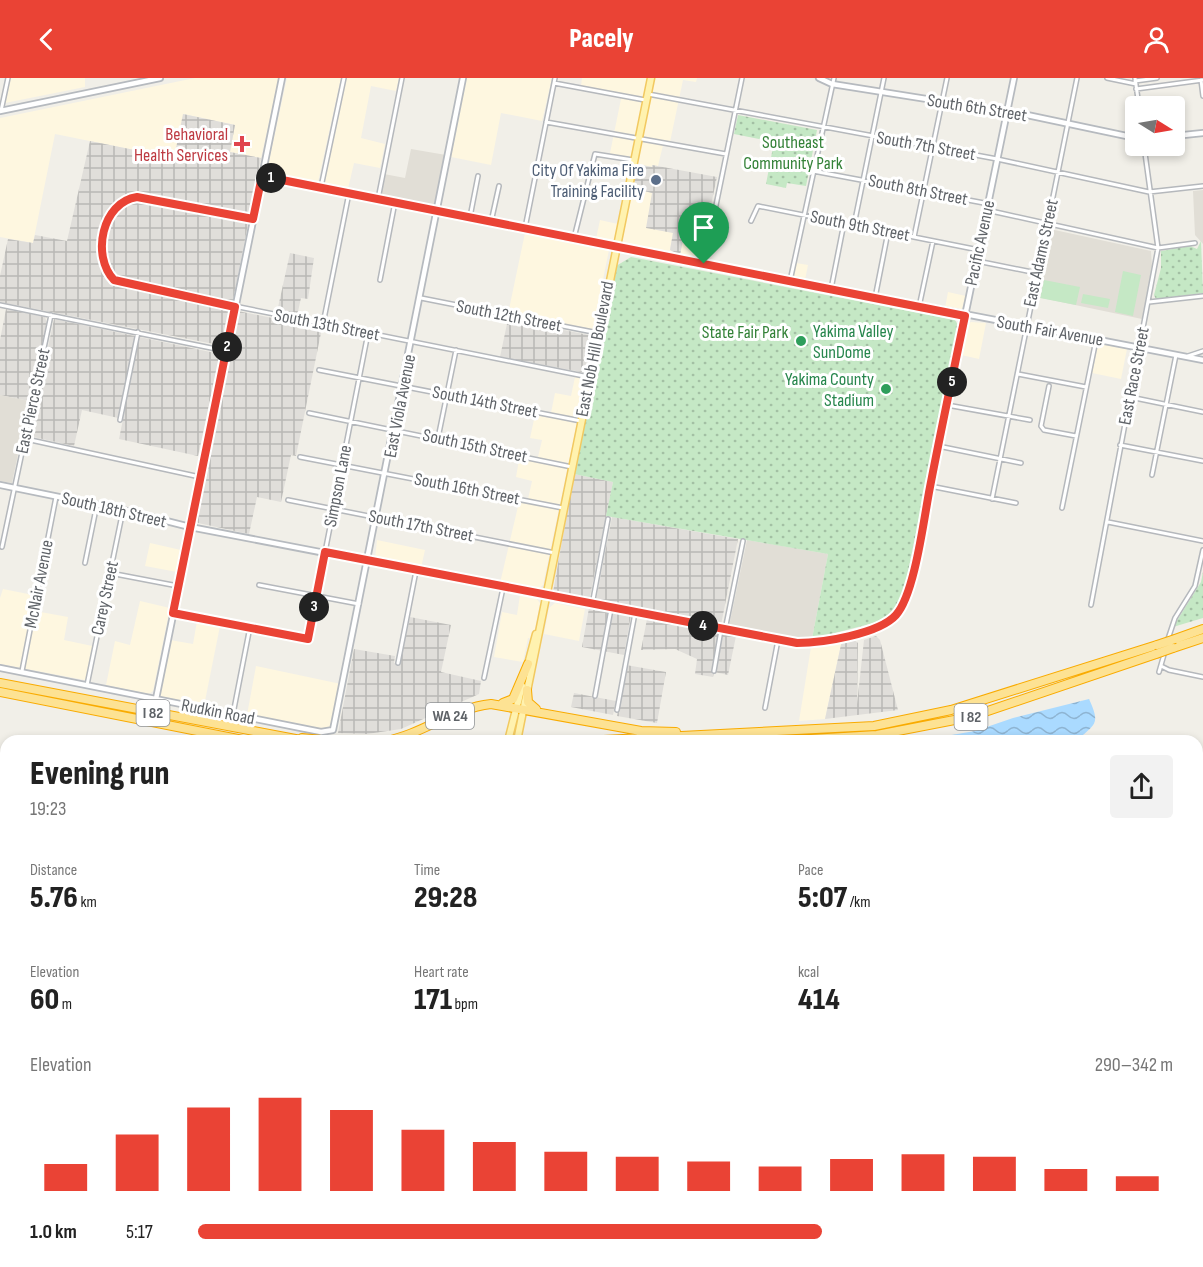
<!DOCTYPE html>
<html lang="en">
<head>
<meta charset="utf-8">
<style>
  :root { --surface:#fff; --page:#f2f2f2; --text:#222; --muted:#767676; --accent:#ea4335 }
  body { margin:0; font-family:"Sofia Sans Condensed",sans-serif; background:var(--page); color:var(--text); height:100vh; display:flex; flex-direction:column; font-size:22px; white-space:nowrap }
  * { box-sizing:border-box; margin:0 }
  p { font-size:20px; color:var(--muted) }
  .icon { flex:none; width:33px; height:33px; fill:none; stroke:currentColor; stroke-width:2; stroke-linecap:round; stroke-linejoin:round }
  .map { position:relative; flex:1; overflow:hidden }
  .sheet { position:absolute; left:0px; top:657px; width:1203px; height:532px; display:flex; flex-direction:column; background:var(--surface); border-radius:18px 18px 0 0; box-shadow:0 3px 9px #0003 }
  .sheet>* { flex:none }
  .needle { width:39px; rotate:101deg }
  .tools { position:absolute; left:1125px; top:18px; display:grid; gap:12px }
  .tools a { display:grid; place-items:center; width:60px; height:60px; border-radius:6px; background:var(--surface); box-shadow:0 3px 9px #0003; font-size:30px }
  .pin { position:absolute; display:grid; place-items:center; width:51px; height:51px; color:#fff; margin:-62px -26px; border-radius:50% 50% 50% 0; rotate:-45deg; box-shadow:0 0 6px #0007 }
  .pin .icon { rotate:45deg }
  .km { position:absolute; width:30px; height:30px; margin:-15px; border-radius:50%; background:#222; color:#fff; font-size:16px; line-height:30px; text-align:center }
  .round { display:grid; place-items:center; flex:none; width:63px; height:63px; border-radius:6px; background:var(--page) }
  .summary { display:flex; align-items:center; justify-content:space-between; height:102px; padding:0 30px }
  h1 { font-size:33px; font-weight:800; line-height:45px }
  .stats { display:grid; grid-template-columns:repeat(3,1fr); gap:9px; height:102px; padding:6px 30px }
  .stats div { display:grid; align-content:center }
  .stats b { font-size:30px; font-weight:800 }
  .stats small { font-size:16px; font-weight:400 }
  .stats p { font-size:16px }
  .chart { height:168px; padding:12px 30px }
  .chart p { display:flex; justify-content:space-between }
  .chart svg { width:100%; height:108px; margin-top:6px; stroke:var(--accent); stroke-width:6 }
  ul { padding:0 30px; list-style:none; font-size:20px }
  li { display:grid; grid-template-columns:96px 72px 1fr; align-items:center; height:45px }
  li i { height:15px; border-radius:8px; background:var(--accent) }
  header { display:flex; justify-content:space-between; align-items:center; height:78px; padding:0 30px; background:var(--accent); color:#fff; font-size:27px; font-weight:800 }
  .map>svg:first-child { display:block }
  .commercial { fill:#fef7e0 }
  .industrial { fill:url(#industrial-grid) }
  .education { fill:#e1ded6 }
  .grass { fill:#c5e8c5 }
  .park { fill:url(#park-dots) }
  .water { fill:url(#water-waves) }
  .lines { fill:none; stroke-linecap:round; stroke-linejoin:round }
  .stream { stroke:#aadaff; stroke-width:1.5 }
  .street-casing { stroke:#b5b8bc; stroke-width:6 }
  .secondary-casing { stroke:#b6babf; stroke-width:8 }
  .primary-casing { stroke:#f2c960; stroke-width:9 }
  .highway-casing { stroke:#f9ab00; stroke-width:10 }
  .street { stroke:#fff; stroke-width:3 }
  .secondary { stroke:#fff; stroke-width:4.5 }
  .primary { stroke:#fff2af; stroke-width:6 }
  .highway { stroke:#fde293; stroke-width:8 }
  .highway-bridge-casing { stroke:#f9ab00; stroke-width:10; stroke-linecap:butt }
  .highway-bridge { stroke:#fde293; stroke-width:8 }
  .route-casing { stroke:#fff; stroke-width:12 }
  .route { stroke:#ea4335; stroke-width:8 }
  .health-dot { fill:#e0444e; stroke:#fff; stroke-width:2 }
  .service-dot { fill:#5c6f8a; stroke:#fff; stroke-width:2 }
  .leisure-dot { fill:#2e9e5b; stroke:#fff; stroke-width:2 }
  .labels { text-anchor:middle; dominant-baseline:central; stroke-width:6; stroke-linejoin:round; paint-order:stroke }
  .shield { fill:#fff; stroke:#8f9295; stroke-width:1.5 }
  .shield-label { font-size:16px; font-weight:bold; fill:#5f6368 }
  .street-label { font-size:18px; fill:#5f6368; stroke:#fff }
  .health-label { font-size:18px; fill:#be3a42; stroke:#fff; text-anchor:end }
  .park-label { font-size:18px; fill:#348238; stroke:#fff }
  .service-label { font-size:18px; fill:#4e5e75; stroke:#fff; text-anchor:end }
  .leisure-label { font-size:18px; fill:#27864d; stroke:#fff; text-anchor:start }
</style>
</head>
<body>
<header><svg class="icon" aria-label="back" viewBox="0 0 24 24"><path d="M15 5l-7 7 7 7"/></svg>Pacely<svg class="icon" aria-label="person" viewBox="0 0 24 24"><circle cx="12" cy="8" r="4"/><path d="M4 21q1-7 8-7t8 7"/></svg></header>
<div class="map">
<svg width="1203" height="1189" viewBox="0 0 1203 1189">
  <defs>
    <pattern id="industrial-grid" width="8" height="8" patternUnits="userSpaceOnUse" patternTransform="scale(1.5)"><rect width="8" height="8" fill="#e0deda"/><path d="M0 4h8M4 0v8" fill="none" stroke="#b9b8b5"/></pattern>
    <pattern id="park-dots" width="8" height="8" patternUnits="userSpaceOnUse" patternTransform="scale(1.5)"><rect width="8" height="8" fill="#c5e8c5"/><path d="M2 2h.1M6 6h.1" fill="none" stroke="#a3c0a4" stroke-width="1.8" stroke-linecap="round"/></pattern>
    <pattern id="water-waves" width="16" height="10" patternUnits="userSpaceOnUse" patternTransform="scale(1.5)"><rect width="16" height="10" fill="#aadaff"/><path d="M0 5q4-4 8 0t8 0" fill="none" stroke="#8eb4d2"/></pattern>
  </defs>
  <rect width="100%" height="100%" fill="#f1efe8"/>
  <path class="commercial" d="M 11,0 L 85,0 L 85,9 L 5,25 Z
    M 195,0 L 279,0 L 261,80 L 230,74 L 235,47 L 184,36 L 174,80 L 55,56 L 33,165 L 0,159 L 0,40 Z
    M 287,0 L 341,0 L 318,104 L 270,96 L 267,92 Z
    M 346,0 L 399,0 L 396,13 L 371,8 L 361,60 L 385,66 L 380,90 L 354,85 L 348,111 L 324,106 Z
    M 466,0 L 552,0 L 542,43 L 501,35 L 491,87 L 451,79 Z
    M 582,0 L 647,0 L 630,84 L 609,80 L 622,16 L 581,8 Z
    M 655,0 L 697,0 L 696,4 L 683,2 L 670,64 L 664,63 L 658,88 L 653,87 L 652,89 L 637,86 Z
    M 632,110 L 652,115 L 673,155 L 670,171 L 673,175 L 622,166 Z
    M 692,140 L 708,141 L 698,181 L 680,177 L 686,146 Z
    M 600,142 L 618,146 L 614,165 L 596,161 Z
    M 525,155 L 609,172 L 593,251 L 508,236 Z
    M 796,185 L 808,187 L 805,202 L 793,199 Z
    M 948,214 L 966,218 L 961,233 L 945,230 Z
    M 971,244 L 986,245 L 979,281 L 961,277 L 968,246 Z
    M 1101,266 L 1127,271 L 1121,301 L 1092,295 L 1098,268 Z
    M 575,299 L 586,302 L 543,507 L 537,512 L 500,505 L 520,420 L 528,421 L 532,403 L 516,399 L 520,376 L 538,379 L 542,362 L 530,360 L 535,337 L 550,340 L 555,315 L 571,318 Z
    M 377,462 L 425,472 L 421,490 L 375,481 Z
    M 150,465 L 181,472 L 177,494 L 145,488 Z
    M 3,511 L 38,518 L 35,533 L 68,539 L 64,562 L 97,569 L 90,603 L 0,586 L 0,520 Z
    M 520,517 L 536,520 L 540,525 L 533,561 L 528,560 L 523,584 L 494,579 L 502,534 L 517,537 Z
    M 140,523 L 170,530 L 153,613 L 149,616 L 106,607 L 115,563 L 130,567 Z
    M 555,525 L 585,531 L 579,563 L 544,556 L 549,530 Z
    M 197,543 L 220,548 L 204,628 L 159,620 L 170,562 L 193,566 Z
    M 842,562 L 825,641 L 799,643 L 811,569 Z
    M 256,588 L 341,606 L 333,650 L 324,653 L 247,637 Z"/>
  <path class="industrial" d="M 183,36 L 235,47 L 230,74 L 261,80 L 224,268 L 0,224 L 0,198 L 8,161 L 33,165 L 35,157 L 67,163 L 90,63 L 174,80 Z
    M 637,86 L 652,89 L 652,87 L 717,99 L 708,141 L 692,140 L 690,147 L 686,147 L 680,177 L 670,172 L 673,155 L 646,150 L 652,115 L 632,110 Z
    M 290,175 L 314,180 L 308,221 L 301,220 L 297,238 L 277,234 Z
    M 6,231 L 45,239 L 47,245 L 29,323 L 0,317 L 0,262 Z
    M 238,233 L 322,250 L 296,378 L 291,377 L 281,424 L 257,419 L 249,456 L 198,445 L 196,440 Z
    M 54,241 L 220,276 L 198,378 L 119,361 L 123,341 L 82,332 L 74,368 L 29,358 Z
    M 508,241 L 594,258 L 587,295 L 500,279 Z
    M 574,396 L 613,404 L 589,523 L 553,514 Z
    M 612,439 L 738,461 L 721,547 L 596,522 Z
    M 589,530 L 631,537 L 624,577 L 582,569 Z
    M 410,539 L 451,547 L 441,594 L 481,603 L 479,616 L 401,651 L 367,656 L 338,655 L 354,571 L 395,578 L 394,585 L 400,586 Z
    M 647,541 L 736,558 L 728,597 L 714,594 L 713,599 L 695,596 L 697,581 L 675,571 L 641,572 Z
    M 876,558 L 880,562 L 898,632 L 825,641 L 842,562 L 853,561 L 858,565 L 857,626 L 864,562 Z
    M 626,587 L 666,594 L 657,645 L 617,638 Z
    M 574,615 L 616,623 L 613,637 L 571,629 Z
    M 1197,1009 L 1203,1010 L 1203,1123 L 1197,1125 Z
    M 155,1184 L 269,1184 L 280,1189 L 154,1189 Z
    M 405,1184 L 453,1184 L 461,1189 L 401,1189 Z"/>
  <path class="education" d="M 411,71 L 446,77 L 436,129 L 380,119 L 384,96 L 405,100 Z
    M 1203,112 L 1203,166 L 1195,157 L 1193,113 Z
    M 1050,151 L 1151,173 L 1152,188 L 1142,241 L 1037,219 Z
    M 0,317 L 29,323 L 12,405 L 0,403 Z
    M 747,462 L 828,476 L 812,561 L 792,561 L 729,548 Z
    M 950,1184 L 1004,1184 L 1032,1189 L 949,1189 Z
    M 1037,1184 L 1158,1184 L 1184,1189 L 1035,1189 Z"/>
  <path class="grass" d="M 1123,193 L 1141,197 L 1133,238 L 1115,234 Z
    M 1044,202 L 1080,209 L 1076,227 L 1040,220 Z
    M 1083,216 L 1110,221 L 1108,230 L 1081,225 Z"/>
  <path class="park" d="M 738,37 L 817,52 L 806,108 L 787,105 L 786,110 L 766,106 L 774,64 L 734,56 Z
    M 1201,163 L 1203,215 L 1156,221 L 1154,217 L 1161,190 L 1161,173 L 1190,168 L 1197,171 Z
    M 631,179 L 955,242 L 958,247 L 903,519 L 885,542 L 812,561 L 828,476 L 606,438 L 613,404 L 574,396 L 616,188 Z
    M 1203,494 L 1203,540 L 1173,549 L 1201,504 Z
    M 1197,828 L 1203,829 L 1203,901 L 1197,901 Z
    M 453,1184 L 855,1184 L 854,1189 L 461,1189 Z"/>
  <path class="water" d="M 1089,621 C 1101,647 1095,646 1076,663 L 916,663 L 975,653 L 1013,640 Z
    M 6,837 L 6,889 L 0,903 L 0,842 Z
    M 6,964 L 6,1035 L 0,1036 L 0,965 Z"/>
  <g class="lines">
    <path class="stream" d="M 0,774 L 6,772
      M 0,798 L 6,794
      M 0,839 L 6,840
      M 1197,882 L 1203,883"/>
    <g class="street-casing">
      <path id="street" d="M 1107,0 L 1136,6
        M 1135,0 L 1139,28
        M 1201,2 L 1203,18
        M 1135,3 L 1157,0
        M 554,5 L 645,22
        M 1136,11 L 1203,2
        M 648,16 L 997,81 L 1149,114 L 1203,108
        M 1,33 L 8,0
        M 546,44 L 726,76
        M 813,93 L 984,125 L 991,133 L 1158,170 L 1195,165
        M 262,98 L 617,169
        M 321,109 L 344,0
        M 378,121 L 402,0
        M 470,139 L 478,98
        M 253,141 L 143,119 C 100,117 85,192 124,206 L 589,299
        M 751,143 L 758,128 L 979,172
        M 491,144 L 499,108
        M 854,147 L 884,0
        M 525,150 L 555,0
        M 914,159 L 947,0
        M 574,160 L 595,76 L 633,82
        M 977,183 L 1037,195
        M 704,186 L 742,0
        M 380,202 L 395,124
        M 790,203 L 834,0
        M 831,211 L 844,145
        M 421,220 L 598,255
        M 875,220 L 888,154
        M 1149,224 L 1203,218
        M 0,227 L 226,273
        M 919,229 L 933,163
        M 323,246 L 349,115
        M 1188,278 L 1203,273
        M 319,292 L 581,343
        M 1018,296 L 1086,309
        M 1049,308 L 1041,348 L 1044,352 L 1076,358
        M 1130,319 L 1203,334
        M 947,327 L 1030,342
        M 309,335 L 572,389
        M 120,342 L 138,254
        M 438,360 L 456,272
        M 26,361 L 200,399
        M 1120,367 L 1203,383
        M 938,368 L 1021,385
        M 300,379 L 563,430
        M 1152,397 L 1176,277
        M 930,408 L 1016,425
        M 992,421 L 1077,0
        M 288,422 L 555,475
        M 1062,430 L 1096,262
        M 1108,444 L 1203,463
        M 2,469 L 51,237
        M 85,485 L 97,426
        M 110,495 L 178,508
        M 259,507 L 359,526
        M 592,527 L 608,441
        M 1091,527 L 1158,170 L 1144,68
        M 174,536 L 308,561 L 368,255
        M 725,552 L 743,463
        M 1168,561 L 1175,540 L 1195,508 L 1203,472
        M 398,585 L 416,493
        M 1161,588 L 1169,592 L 1203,599
        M 22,593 L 56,419
        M 714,593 L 721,552
        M 1159,594 L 1165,573
        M 484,600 L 503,510
        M 87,607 L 123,432
        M 595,618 L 611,531
        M 765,630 L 778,562
        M 617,632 L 635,535
        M 233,636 L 249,554
        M 1197,965 L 1203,966
        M 1197,1006 L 1203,1007
        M 277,1184 L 290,1189
        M 396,1189 L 400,1184
        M 943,1189 L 944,1184"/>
    </g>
    <g class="secondary-casing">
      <path id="secondary" d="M 819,0 L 832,6 L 1027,37 L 1136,60
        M 0,33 L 160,0
        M 1174,58 L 1203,55
        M 617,169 L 1203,282
        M 0,407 L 123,432 L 190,449 L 793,565 C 816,567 866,557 886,546 C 897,539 904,528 908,515 L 1014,0
        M 0,590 L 321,654 L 333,652 L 463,0
        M 156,621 L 282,0"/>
    </g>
    <g class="primary-casing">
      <path id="primary" d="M 527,590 L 536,556
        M 508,663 L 522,608
        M 517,663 L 651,0
        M 25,1189 L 28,1184
        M 31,1189 L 33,1184"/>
    </g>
    <g class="highway-casing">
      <path id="highway" d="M 1175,561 L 1203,551
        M 1173,570 L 1203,560
        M 0,605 L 306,663
        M 527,612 L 528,624 L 536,631
        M 0,614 L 248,663
        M 503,625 L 513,621 L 528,586
        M 302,660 L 331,663
        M 386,663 C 423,656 453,630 491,626 L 641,653 L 676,654
        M 584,663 L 874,648 L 951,632 L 1157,567
        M 778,663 L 877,657 L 970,639 L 1156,576"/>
    </g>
    <use href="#street" class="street"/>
    <use href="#secondary" class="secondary"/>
    <use href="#primary" class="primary"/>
    <use href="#highway" class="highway"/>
    <g class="highway-bridge-casing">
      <path id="highway-bridge" d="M 1157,567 L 1175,561
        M 1156,576 L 1173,570"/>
    </g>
    <use href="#highway-bridge" class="highway-bridge"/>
  </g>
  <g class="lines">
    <g class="route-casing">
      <path id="route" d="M 262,98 L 965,238 C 953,295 941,352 930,409 C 924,439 915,516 896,537 C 879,556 822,565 797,565 L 325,474 L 308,561 L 173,535 L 235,229 L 114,202 C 91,178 102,124 137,119 L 253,141 Z"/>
    </g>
    <use href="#route" class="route"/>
  </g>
  <path class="health-dot" d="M239 57h6v6h6v6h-6v6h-6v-6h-6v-6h6z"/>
  <circle class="service-dot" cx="656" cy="102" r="6"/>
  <g class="leisure-dot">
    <circle cx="801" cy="263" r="6"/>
    <circle cx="886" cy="311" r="6"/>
  </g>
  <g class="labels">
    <g class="shield">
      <rect x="136.5" y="622" width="33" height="26" rx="4.5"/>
      <rect x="426" y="625" width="48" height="26" rx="4.5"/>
      <rect x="954.5" y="626" width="33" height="26" rx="4.5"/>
    </g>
    <g class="shield-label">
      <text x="153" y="635">I 82</text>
      <text x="450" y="638">WA 24</text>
      <text x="971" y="639">I 82</text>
    </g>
    <g class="street-label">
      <text transform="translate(977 30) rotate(9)">South 6th Street</text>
      <text transform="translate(926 68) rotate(10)">South 7th Street</text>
      <text transform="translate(918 112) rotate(11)">South 8th Street</text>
      <text transform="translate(860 148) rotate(11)">South 9th Street</text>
      <text transform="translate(980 165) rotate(-78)">Pacific Avenue</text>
      <text transform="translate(1041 175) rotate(-78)">East Adams Street</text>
      <text transform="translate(509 238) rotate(11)">South 12th Street</text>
      <text transform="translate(327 247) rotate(11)">South 13th Street</text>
      <text transform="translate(1050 253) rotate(10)">South Fair Avenue</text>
      <text transform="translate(595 271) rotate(-79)">East Nob Hill Boulevard</text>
      <text transform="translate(1134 298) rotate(-79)">East Race Street</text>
      <text transform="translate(33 323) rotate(-78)">East Pierce Street</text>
      <text transform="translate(485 324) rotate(11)">South 14th Street</text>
      <text transform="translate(400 328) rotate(-79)">East Viola Avenue</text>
      <text transform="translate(475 368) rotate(12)">South 15th Street</text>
      <text transform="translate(338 408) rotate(-79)">Simpson Lane</text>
      <text transform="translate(467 411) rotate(11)">South 16th Street</text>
      <text transform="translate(114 432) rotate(13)">South 18th Street</text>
      <text transform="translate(421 448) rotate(11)">South 17th Street</text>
      <text transform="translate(39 506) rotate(-79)">McNair Avenue</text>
      <text transform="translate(105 520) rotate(-78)">Carey Street</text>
      <text transform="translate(218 634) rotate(11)">Rudkin Road</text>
    </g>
    <g class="health-label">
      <text x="228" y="56">Behavioral<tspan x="228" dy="21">Health Services</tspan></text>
    </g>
    <g class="park-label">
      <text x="793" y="64">Southeast<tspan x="793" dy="21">Community Park</tspan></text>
      <text x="745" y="254">State Fair Park</text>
    </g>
    <g class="service-label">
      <text x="644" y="92">City Of Yakima Fire<tspan x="644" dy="21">Training Facility</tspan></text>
    </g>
    <g class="leisure-label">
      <text x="813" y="253">Yakima Valley<tspan x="813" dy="21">SunDome</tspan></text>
      <text x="874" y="301" text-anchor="end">Yakima County<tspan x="874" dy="21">Stadium</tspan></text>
    </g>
  </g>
</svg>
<div class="tools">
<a><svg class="needle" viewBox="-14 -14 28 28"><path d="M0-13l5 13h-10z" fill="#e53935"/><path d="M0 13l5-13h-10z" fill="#767676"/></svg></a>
</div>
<div class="pin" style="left:704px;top:186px;background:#1e9e55"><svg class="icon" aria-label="arrive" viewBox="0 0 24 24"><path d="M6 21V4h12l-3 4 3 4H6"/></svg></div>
<b class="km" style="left:271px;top:100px">1</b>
<b class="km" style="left:227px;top:269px">2</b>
<b class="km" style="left:314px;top:529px">3</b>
<b class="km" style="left:703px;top:548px">4</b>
<b class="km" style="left:952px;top:304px">5</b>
<section class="sheet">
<div class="summary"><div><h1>Evening run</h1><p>19:23</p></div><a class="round"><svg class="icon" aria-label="share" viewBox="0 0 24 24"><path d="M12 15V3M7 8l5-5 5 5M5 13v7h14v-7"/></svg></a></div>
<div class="stats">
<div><p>Distance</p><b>5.76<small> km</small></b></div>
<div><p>Time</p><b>29:28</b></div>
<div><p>Pace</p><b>5:07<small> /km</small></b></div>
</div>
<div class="stats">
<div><p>Elevation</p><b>60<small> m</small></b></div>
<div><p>Heart rate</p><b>171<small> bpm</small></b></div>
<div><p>kcal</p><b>414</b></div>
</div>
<div class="chart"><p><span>Elevation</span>290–342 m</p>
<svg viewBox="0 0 160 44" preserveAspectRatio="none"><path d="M5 44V33M15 44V21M25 44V10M35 44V6M45 44V11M55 44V19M65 44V24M75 44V28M85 44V30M95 44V32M105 44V34M115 44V31M125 44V29M135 44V30M145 44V35M155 44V38"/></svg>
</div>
<ul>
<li><b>1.0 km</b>5:17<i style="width:64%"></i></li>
</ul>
</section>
</div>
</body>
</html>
